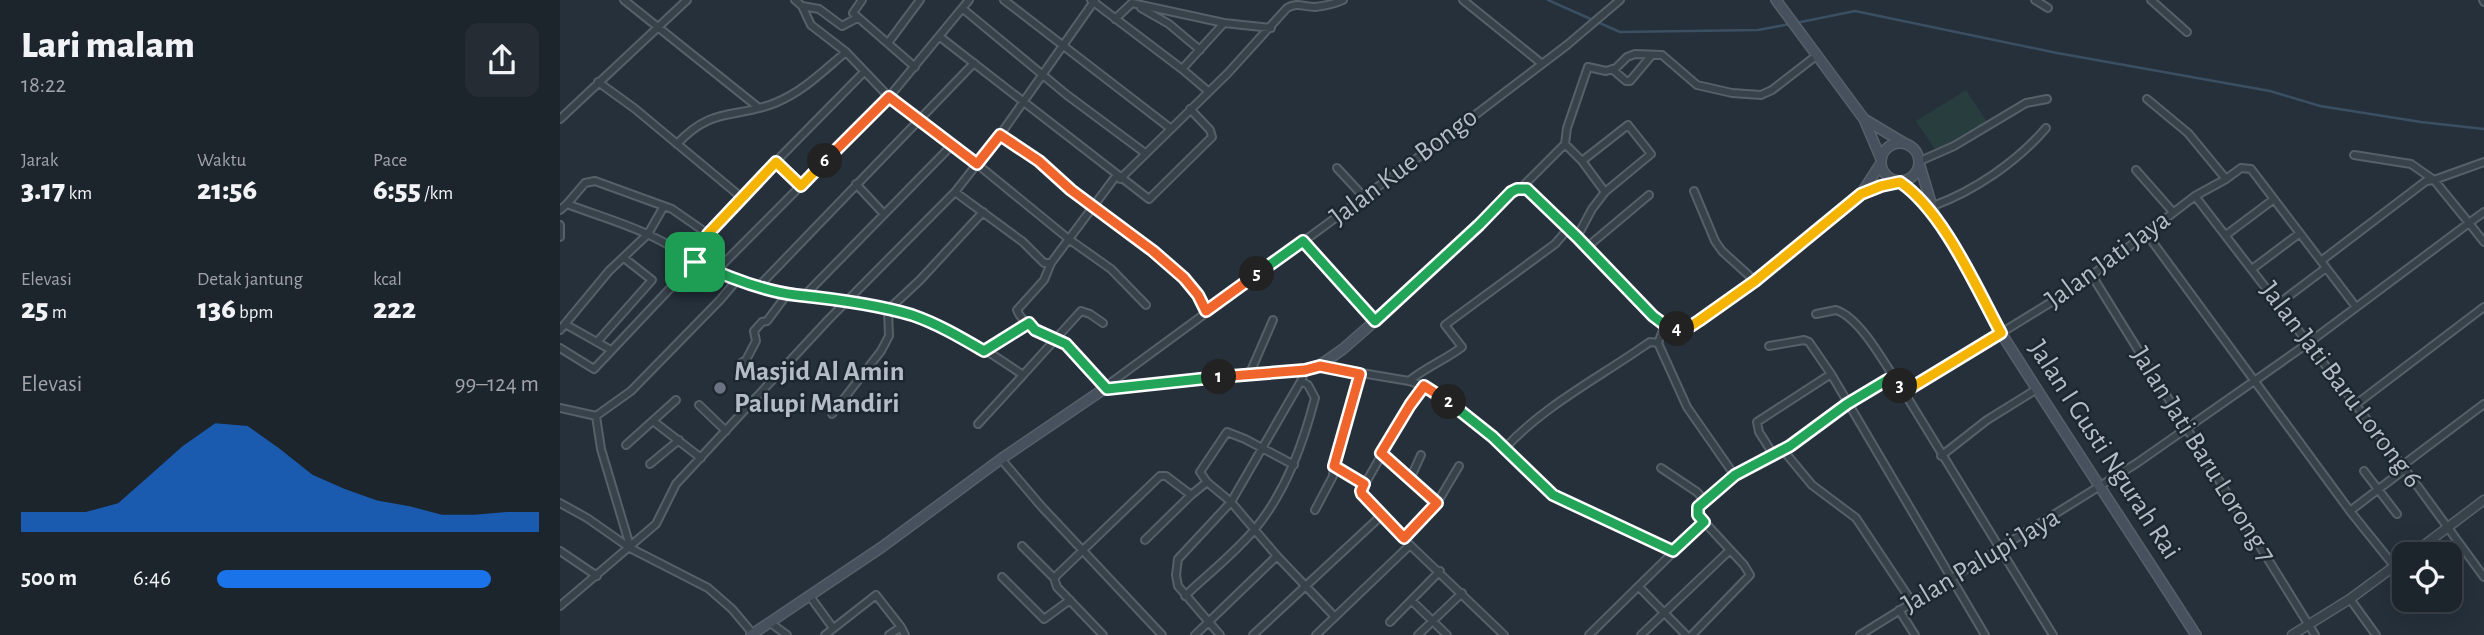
<!DOCTYPE html>
<html lang="id">
<head>
<meta charset="utf-8">
<style>
  :root { --surface:#1c242c; --page:#252c34; --text:#f1f3f6; --muted:#a0a4a9; --line:#3a4148; --accent:#1a73e8 }
  body { margin:0; font-family:"Alegreya Sans",sans-serif; background:var(--page); color:var(--text); height:100vh; display:flex; flex-direction:column; font-size:26px; white-space:nowrap }
  * { box-sizing:border-box; margin:0 }
  p { font-size:23px; color:var(--muted) }
  .icon { flex:none; width:38px; height:38px; fill:none; stroke:currentColor; stroke-width:2; stroke-linecap:round; stroke-linejoin:round }
  .map { position:relative; flex:1; overflow:hidden }
  .sheet { display:flex; flex-direction:column; background:var(--surface); width:560px }
  .sheet>* { flex:none }
  .buttons { position:absolute; left:1832px; top:542px; display:grid; gap:14px }
  .buttons a { display:grid; place-items:center; width:70px; height:70px; border-radius:14px; background:var(--surface); box-shadow:0 7px 28px #0002,0 0 0 2px var(--line); font-size:35px }
  .pin { position:absolute; display:grid; place-items:center; width:60px; height:60px; color:#fff; margin:-30px; border-radius:14px; box-shadow:0 4px 10px #0006 }
  .km { position:absolute; width:35px; height:35px; margin:-18px; border-radius:50%; background:#222; color:#fff; font-size:19px; line-height:35px; text-align:center }
  .round { display:grid; place-items:center; flex:none; width:74px; height:74px; border-radius:14px; background:var(--page) }
  .overview { display:flex; align-items:center; justify-content:space-between; height:119px; padding:0 21px }
  h1 { font-size:38px; font-weight:800; line-height:52px }
  .stats { display:grid; grid-template-columns:repeat(3,1fr); gap:10px; height:119px; padding:7px 21px }
  .stats div { display:grid; align-content:center }
  .stats b { font-size:30px; font-weight:800 }
  .stats small { font-size:19px; font-weight:400 }
  .stats p { font-size:19px }
  .chart { height:196px; padding:14px 21px }
  .chart p { display:flex; justify-content:space-between }
  .chart svg { width:100%; height:126px; margin-top:7px; fill:var(--accent); opacity:.7 }
  ul { padding:0 21px; list-style:none; font-size:23px }
  li { display:grid; grid-template-columns:112px 84px 1fr; align-items:center; height:52px }
  li i { height:18px; border-radius:9px; background:var(--accent) }
  main { display:flex; flex:1; min-height:0 }
  .map>svg:first-child { display:block }
  .green { fill:#283d3d }
  .lines { fill:none; stroke-linecap:round; stroke-linejoin:round }
  .stream { stroke:#3b4f63; stroke-width:2.5 }
  .minor-casing { stroke:#566069; stroke-width:10 }
  .tertiary-casing { stroke:#566069; stroke-width:11 }
  .secondary-casing { stroke:#566069; stroke-width:12 }
  .minor { stroke:#38424b; stroke-width:6 }
  .tertiary { stroke:#38424b; stroke-width:8 }
  .secondary { stroke:#47515e; stroke-width:9 }
  .split-1-casing { stroke:#fff; stroke-width:14 }
  .split-2-casing { stroke:#fff; stroke-width:14 }
  .split-3-casing { stroke:#fff; stroke-width:14 }
  .split-4-casing { stroke:#fff; stroke-width:14 }
  .split-5-casing { stroke:#fff; stroke-width:14 }
  .split-6-casing { stroke:#fff; stroke-width:14 }
  .split-7-casing { stroke:#fff; stroke-width:14 }
  .split-1 { stroke:#22a559; stroke-width:9 }
  .split-2 { stroke:#f0652b; stroke-width:9 }
  .split-3 { stroke:#22a559; stroke-width:9 }
  .split-4 { stroke:#f5b400; stroke-width:9 }
  .split-5 { stroke:#22a559; stroke-width:9 }
  .split-6 { stroke:#f0652b; stroke-width:9 }
  .split-7 { stroke:#f5b400; stroke-width:9 }
  .worship-dot { fill:#6b7280; stroke:#1d2730; stroke-width:2.5 }
  .labels { text-anchor:middle; dominant-baseline:central; stroke-width:5; stroke-linejoin:round; paint-order:stroke }
  .street-label { font-size:28px; fill:#b4bdc7; stroke:#1d2730 }
  .poi-label { font-size:28px; font-weight:bold; fill:#b4bdc7; stroke:#1d2730; text-anchor:start }
</style>
</head>
<body>
<main>
<section class="sheet">
<div class="overview"><div><h1>Lari malam</h1><p>18:22</p></div><a class="round"><svg class="icon" aria-label="share" viewBox="0 0 24 24"><path d="M12 15V3M7 8l5-5 5 5M5 13v7h14v-7"/></svg></a></div>
<div class="stats">
<div><p>Jarak</p><b>3.17<small> km</small></b></div>
<div><p>Waktu</p><b>21:56</b></div>
<div><p>Pace</p><b>6:55<small> /km</small></b></div>
</div>
<div class="stats">
<div><p>Elevasi</p><b>25<small> m</small></b></div>
<div><p>Detak jantung</p><b>136<small> bpm</small></b></div>
<div><p>kcal</p><b>222</b></div>
</div>
<div class="chart"><p><span>Elevasi</span>99–124 m</p>
<svg viewBox="0 0 160 44" preserveAspectRatio="none"><path d="M0 44V37L10 37L20 37L30 34L40 24L50 14L60 6L70 7L80 15L90 24L100 29L110 33L120 35L130 38L140 38L150 37L160 37V44z"/></svg>
</div>
<ul>
<li><b>500 m</b>6:46<i style="width:85%"></i></li>
</ul>
</section>
<div class="map">
<svg width="1924" height="635" viewBox="0 0 1924 635">
  <rect width="100%" height="100%" fill="#25303b"/>
  <path class="green" d="M 1406,90 L 1427,122 L 1378,154 L 1356,121 Z"/>
  <g class="lines">
    <path class="stream" d="M 988,0 L 1060,32 L 1198,30 L 1230,24
      M 1236,23 L 1295,11 L 1497,53 L 1710,91 L 1760,106 L 1861,122 L 1924,129"/>
    <g class="minor-casing">
      <path id="minor" d="M 64,0 L 199,108
        M 235,0 L 242,6 L 251,25 L 286,52
        M 302,0 L 293,13 L 355,67
        M 444,0 L 610,128
        M 531,0 L 622,69 L 648,91
        M 903,0 L 981,63
        M 1475,0 L 1488,8
        M 1591,0 L 1627,32
        M 1923,0 L 1924,2
        M 242,6 L 259,9 L 282,26 L 297,18
        M 581,8 L 609,24 L 640,50
        M 403,9 L 507,95 L 585,153
        M 555,19 L 572,3 L 664,23 L 711,28
        M 380,37 L 589,199 L 652,137 L 650,130 L 630,109
        M 328,43 L 360,0
        M 622,69 L 664,23
        M 1052,69 L 1066,81 L 1070,81 L 1091,56
        M 38,82 L 74,108 L 181,197
        M 0,119 L 127,0
        M 440,135 L 535,0
        M 117,144 C 152,106 175,119 215,103 C 244,91 263,71 286,52 L 329,97 L 417,164 L 440,135 L 479,161 L 511,190 L 593,251 L 624,278 L 637,295 L 646,311
        M 1005,144 L 1022,161 L 1045,192 L 1091,154 L 1068,125 L 1022,161
        M 1794,155 L 1851,164 L 1874,180 L 1924,162
        M 1360,161 L 1394,146 L 1466,103 L 1487,99
        M 216,162 L 241,186
        M 777,168 L 804,197
        M 1576,170 L 1613,212
        M 560,179 L 668,73 L 727,8 C 737,2 744,7 755,7 C 765,6 774,4 783,0
        M 1666,179 L 1681,168 L 1691,169 L 1796,307
        M 296,184 L 323,213
        M 961,188 L 1005,144 L 1007,128 L 1028,67 L 1046,71 L 1056,68 L 1067,57 L 1075,54 L 1102,55 L 1137,85 L 1172,93 L 1201,95 L 1212,90 L 1256,56
        M 1134,191 L 1155,241 L 1162,251 L 1195,281
        M 395,192 L 463,242 L 484,263 L 491,263
        M 1635,196 L 1845,469 L 1924,577
        M 7,204 L 25,183 L 35,181 L 112,209 L 148,234
        M 1373,206 C 1414,191 1457,162 1486,128
        M 0,210 L 7,204 C 33,214 61,222 87,234 C 119,248 142,269 177,280 C 232,296 289,299 345,313 C 387,324 428,351 463,375 L 418,424
        M 0,225 L 0,237
        M 1586,233 L 1790,511 L 1835,567
        M 1666,235 L 1714,199
        M 1017,237 L 1032,209 L 1045,192
        M 743,241 L 815,321
        M 1027,247 L 1089,195
        M 1761,261 L 1866,181 L 1874,180 L 1909,223 L 1924,212
        M 1692,269 L 1740,233
        M 155,272 L 329,97 L 409,0
        M 1531,274 L 1755,635
        M 200,285 L 414,63
        M 245,295 L 392,145
        M 1718,304 L 1766,268
        M 1256,314 L 1276,310 C 1300,318 1323,361 1337,382
        M 5,324 L 51,350
        M 1105,325 L 1098,343 L 1127,407 L 1175,476 L 1139,505 L 1138,515 L 1184,565 L 1190,575 L 1132,635
        M 0,330 L 49,271 L 88,234 L 104,206
        M 37,342 L 92,280 L 64,258
        M 1209,346 L 1244,340 L 1249,342 L 1271,374
        M 0,348 L 34,369 L 135,262 L 148,234 L 181,197 L 304,72
        M 424,351 L 469,323
        M 181,363 L 186,360 L 196,341 L 194,331 L 202,322 L 207,321 L 228,293
        M 760,366 L 849,381 L 864,386 L 893,405 L 933,437 L 993,495 L 1113,551
        M 690,373 L 713,320
        M 463,375 L 521,311 L 530,314 L 543,323
        M 849,381 C 866,367 885,360 902,347 L 885,325 L 995,244 L 1008,229
        M 864,386 L 850,405 L 801,491 L 850,545 L 944,635
        M 545,387 L 902,125 L 1007,45 L 1060,0
        M 547,389 C 535,374 522,355 506,344 C 490,333 465,330 457,310 L 484,280 L 491,263 L 556,176
        M 1344,392 L 1493,635
        M 139,405 L 166,431
        M 1795,405 L 1924,307
        M 0,408 L 36,416 L 71,391 L 160,300 L 177,280
        M 272,414 L 321,351 L 329,336 L 328,310 L 360,280 L 423,212
        M 36,416 L 41,449 L 70,546
        M 93,421 L 141,458
        M 66,445 L 116,400
        M 945,448 C 983,407 1036,379 1081,348 L 1090,342 L 1098,343
        M 1223,450 L 1252,485 L 1296,518 L 1352,602
        M 821,453 L 877,503 L 844,538
        M 1213,454 L 1199,432 L 1197,422 L 1271,374 L 1425,635
        M 1381,456 L 1427,420 L 1477,389
        M 441,459 L 481,506 L 602,635
        M 90,464 L 119,440
        M 1843,465 L 1924,404
        M 774,466 L 800,374
        M 1101,468 L 1137,492 L 1145,501
        M 1804,471 L 1837,514
        M 1175,476 L 1230,446 L 1287,404 L 1327,380 L 1336,382 L 1344,392 L 1355,386 L 1519,285 L 1635,196 L 1666,179 L 1628,133 L 1587,99
        M 850,479 L 861,455
        M 647,482 L 640,472 L 667,432 L 685,439 L 734,465
        M 0,503 L 27,518 L 70,548 L 148,588 L 172,609 L 193,634
        M 877,503 L 899,466
        M 755,510 L 773,476 L 774,466 L 804,484
        M 1790,511 L 1845,469
        M 585,540 L 631,495 L 647,482 L 671,502 L 717,556 L 775,617
        M 462,546 L 494,578
        M 0,551 L 37,576
        M 442,577 L 484,619 L 510,600
        M 1079,587 L 1126,635
        M 249,595 L 273,628
        M 625,596 C 648,574 675,553 695,529 C 726,491 743,444 755,398 L 748,385 L 741,381
        M 1790,599 L 1816,635
        M 852,601 L 887,635
        M 0,606 L 96,524 L 116,484 L 268,320 L 395,192 L 417,164 L 510,240 L 551,269 L 586,305
        M 1339,610 L 1355,635
        M 209,622 L 227,635
        M 830,622 L 880,571
        M 265,635 L 316,595 L 341,627 L 345,635
        M 329,635 L 341,627
        M 543,635 L 497,587 L 494,578 L 600,476 L 606,476 L 631,495
        M 635,635 L 717,556
        M 660,635 L 618,586 L 616,575 L 618,559 L 671,502 L 741,381 L 745,370
        M 693,635 L 822,515
        M 756,635 L 850,545
        M 858,635 L 902,593
        M 1029,635 L 1144,522
        M 1081,635 L 1170,550
        M 1300,635 L 1577,463 L 1747,344 L 1909,223 L 1924,242"/>
    </g>
    <g class="tertiary-casing">
      <path id="tertiary" d="M 1851,555 L 1924,500
        M 1732,635 L 1790,599 L 1844,559"/>
    </g>
    <g class="secondary-casing">
      <path id="secondary" d="M 1216,0 L 1304,119 L 1321,159
        M 1304,119 L 1344,143
        M1321 162a19 19 0 1 1 38 0a19 19 0 1 1-38 0Z
        M 1360,166 L 1374,213
        M 1340,182 C 1389,215 1412,287 1443,336 C 1506,436 1572,535 1636,635
        M 1303,194 L 1337,181
        M 191,635 L 322,547 L 441,459 L 541,391 L 554,388 L 756,368 L 783,349 L 815,321 L 956,189 L 970,191 L 1093,316 L 1105,325 L 1116,329 L 1124,329 L 1141,320 L 1195,281 L 1301,194 L 1321,163"/>
    </g>
    <use href="#minor" class="minor"/>
    <use href="#tertiary" class="tertiary"/>
    <use href="#secondary" class="secondary"/>
  </g>
  <g class="lines">
    <g class="split-1-casing">
      <path id="split-1" d="M 135,262 C 165,276 203,291 236,295 C 275,299 315,304 352,315 C 378,324 400,337 424,351 L 469,323 L 475,330 L 506,344 L 547,389 L 659,377"/>
    </g>
    <g class="split-2-casing">
      <path id="split-2" d="M 659,377 L 745,370 L 760,366 L 800,374 L 774,466 L 804,484 L 801,491 L 802,494 L 844,538 L 877,503 L 821,453 L 850,405 L 864,386 L 889,402"/>
    </g>
    <g class="split-3-casing">
      <path id="split-3" d="M 889,402 L 933,437 L 993,495 L 1113,551 L 1144,522 L 1138,515 L 1138,507 L 1175,475 L 1230,446 L 1287,404 L 1327,380 L 1332,380 L 1340,386"/>
    </g>
    <g class="split-4-casing">
      <path id="split-4" d="M 1117,329 L 1131,326 L 1140,320 L 1195,281 L 1301,194 L 1321,186 L 1340,182 C 1383,211 1416,287 1441,333 L 1344,392 L 1340,386"/>
    </g>
    <g class="split-5-casing">
      <path id="split-5" d="M 697,274 L 743,241 L 815,321 L 919,225 L 951,192 L 957,189 L 967,189 L 1017,237 L 1093,316 L 1105,325 L 1117,329"/>
    </g>
    <g class="split-6-casing">
      <path id="split-6" d="M 265,161 L 329,97 L 417,164 L 440,135 L 479,161 L 511,190 L 593,251 L 624,278 L 638,295 L 646,311 L 697,274"/>
    </g>
    <g class="split-7-casing">
      <path id="split-7" d="M 135,262 L 148,234 L 216,162 L 241,186 L 265,161"/>
    </g>
    <use href="#split-1" class="split-1"/>
    <use href="#split-2" class="split-2"/>
    <use href="#split-3" class="split-3"/>
    <use href="#split-4" class="split-4"/>
    <use href="#split-5" class="split-5"/>
    <use href="#split-6" class="split-6"/>
    <use href="#split-7" class="split-7"/>
  </g>
  <circle class="worship-dot" cx="160" cy="388" r="7"/>
  <g class="labels">
    <g class="street-label">
      <text transform="translate(844 167) rotate(-37)">Jalan Kue Bongo</text>
      <text transform="translate(1548 260) rotate(-36)">Jalan Jati Jaya</text>
      <text transform="translate(1781 385) rotate(53)">Jalan Jati Baru Lorong 6</text>
      <text transform="translate(1544 450) rotate(57)">Jalan I Gusti Ngurah Rai</text>
      <text transform="translate(1643 455) rotate(58)">Jalan Jati Baru Lorong 7</text>
      <text transform="translate(1421 561) rotate(-31)">Jalan Palupi Jaya</text>
    </g>
    <g class="poi-label">
      <text x="174" y="372">Masjid Al Amin<tspan x="174" dy="32">Palupi Mandiri</tspan></text>
    </g>
  </g>
</svg>
<div class="buttons">
<a><svg class="icon" aria-label="locate" viewBox="0 0 24 24"><circle cx="12" cy="12" r="6"/><path d="M12 2v4M12 18v4M2 12h4M18 12h4"/></svg></a>
</div>
<div class="pin" style="left:135px;top:262px;background:#1e9e55"><svg class="icon" aria-label="arrive" viewBox="0 0 24 24"><path d="M6 21V4h12l-3 4 3 4H6"/></svg></div>
<b class="km" style="left:659px;top:377px">1</b>
<b class="km" style="left:889px;top:402px">2</b>
<b class="km" style="left:1340px;top:386px">3</b>
<b class="km" style="left:1117px;top:329px">4</b>
<b class="km" style="left:697px;top:274px">5</b>
<b class="km" style="left:265px;top:161px">6</b>
</div>
</main>
</body>
</html>
